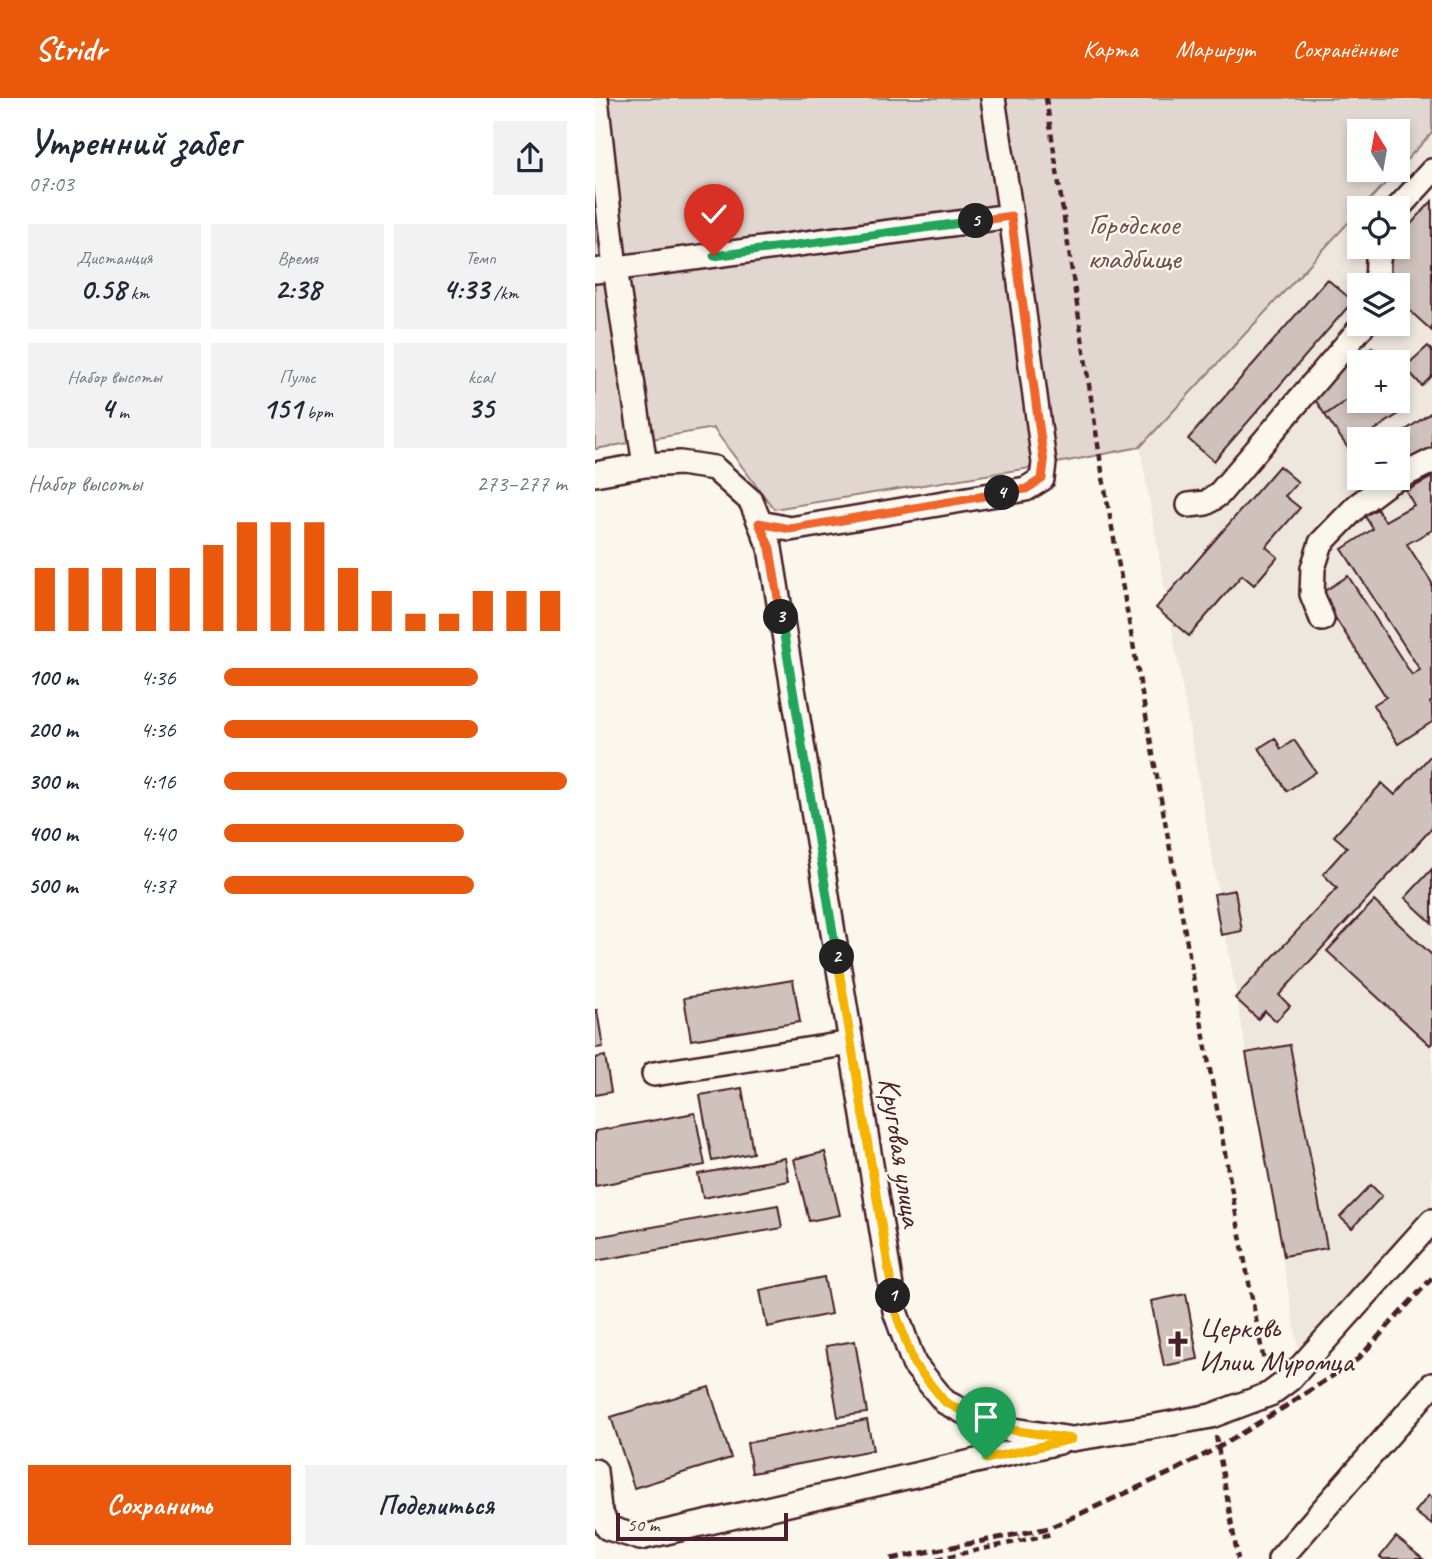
<!DOCTYPE html>
<html lang="ru">
<head>
<meta charset="utf-8">
<style>
  :root { --surface:#fff; --page:#f2f2f3; --text:#1f2937; --muted:#747a83; --accent:#ea580c }
  body { margin:0; font-family:Caveat,sans-serif; background:var(--page); color:var(--text); height:100vh; display:flex; flex-direction:column; font-size:26px; white-space:nowrap }
  * { box-sizing:border-box; margin:0 }
  p { font-size:23px; color:var(--muted) }
  .icon { flex:none; width:38px; height:38px; fill:none; stroke:currentColor; stroke-width:2; stroke-linecap:round; stroke-linejoin:round }
  .map { position:relative; flex:1; overflow:hidden }
  .details { display:flex; flex-direction:column; background:var(--surface); width:595px }
  .details>* { flex:none }
  .needle { width:46px; rotate:349deg }
  .tools { position:absolute; left:752px; top:21px; display:grid; gap:14px }
  .tools a { display:grid; place-items:center; width:63px; height:63px; border-radius:0px; background:var(--surface); box-shadow:0 4px 10px #0003; font-size:35px }
  .scale { position:absolute; left:21px; bottom:18px; width:172px; box-sizing:border-box; padding-left:7px; border:4px solid #4a1f2b; border-top:0; font-size:19px; line-height:24px; white-space:nowrap; color:#4a1f2b; -webkit-text-stroke:5px #fbf7ec; paint-order:stroke }
  .pin { position:absolute; display:grid; place-items:center; width:60px; height:60px; color:#fff; margin:-72px -30px; border-radius:50% 50% 50% 0; rotate:-45deg; box-shadow:0 0 7px #0007 }
  .pin .icon { rotate:45deg }
  .km { position:absolute; width:35px; height:35px; margin:-18px; border-radius:50%; background:#222; color:#fff; font-size:19px; line-height:35px; text-align:center }
  .round { display:grid; place-items:center; flex:none; width:74px; height:74px; border-radius:0px; background:var(--page) }
  .headline { display:flex; align-items:center; justify-content:space-between; height:119px; padding:0 28px }
  h1 { font-size:38px; font-weight:700; line-height:52px }
  .figures { display:grid; grid-template-columns:repeat(3,1fr); gap:10px; height:119px; padding:7px 28px }
  .figures div { display:grid; align-content:center; border-radius:0px; background:var(--page); text-align:center }
  .figures b { font-size:30px; font-weight:700 }
  .figures small { font-size:19px; font-weight:400 }
  .figures p { font-size:19px }
  .chart { height:196px; padding:14px 28px }
  .chart p { display:flex; justify-content:space-between }
  .chart svg { width:100%; height:126px; margin-top:7px; stroke:var(--accent); stroke-width:6 }
  .button { display:flex; gap:14px; margin-top:auto; padding:14px 28px }
  .button a { flex:1; height:80px; border-radius:0px; background:var(--accent); color:#fff; font-size:28px; font-weight:700; line-height:80px; text-align:center }
  .button a+a { background:var(--page); color:var(--text) }
  ul { padding:0 28px; list-style:none; font-size:23px }
  li { display:grid; grid-template-columns:112px 84px 1fr; align-items:center; height:52px }
  li i { height:18px; border-radius:9px; background:var(--accent) }
  header { display:flex; align-items:center; gap:42px; box-sizing:border-box; height:98px; padding:0 35px; background:var(--accent); color:#fff }
  header strong { font-size:33px }
  nav { display:flex; gap:38px; margin-inline-start:auto; font-size:24px }
  main { display:flex; flex:1; min-height:0 }
  .map>svg:first-child { display:block }
  .built { fill:#eee7de; fill-rule:evenodd }
  .green { fill:#e2d7d0; stroke:#967b7e; stroke-width:2 }
  .building { fill:#cfc2bc; stroke:#4a1f2b; stroke-width:2 }
  .lines { fill:none; stroke-linecap:round; stroke-linejoin:round }
  .minor-casing { stroke:#4a1f2b; stroke-width:28 }
  .path { stroke:#4a1f2b; stroke-width:4.5; stroke-dasharray:7 5; stroke-linecap:butt }
  .minor { stroke:#fbf7ec; stroke-width:23 }
  .rail { stroke:#4a1f2b; stroke-width:5; stroke-dasharray:10 5; stroke-linecap:butt }
  .split-1-casing { stroke:#fff; stroke-width:14 }
  .split-2-casing { stroke:#fff; stroke-width:14 }
  .split-3-casing { stroke:#fff; stroke-width:14 }
  .split-4-casing { stroke:#fff; stroke-width:14 }
  .split-5-casing { stroke:#fff; stroke-width:14 }
  .split-6-casing { stroke:#fff; stroke-width:14 }
  .split-1 { stroke:#f5b400; stroke-width:9 }
  .split-2 { stroke:#f5b400; stroke-width:9 }
  .split-3 { stroke:#22a559; stroke-width:9 }
  .split-4 { stroke:#f0652b; stroke-width:9 }
  .split-5 { stroke:#f0652b; stroke-width:9 }
  .split-6 { stroke:#22a559; stroke-width:9 }
  .labels { text-anchor:middle; dominant-baseline:central; stroke-width:5; stroke-linejoin:round; paint-order:stroke }
  .park-label { font-size:30px; fill:#704d54; stroke:#fbf7ec }
  .street-label { font-size:30px; fill:#4a1f2b; stroke:#fbf7ec }
  .poi-label { font-size:30px; fill:#4a1f2b; stroke:#fbf7ec; text-anchor:start }
</style>
</head>
<body>
<header>
<strong>Stridr</strong>
<nav><a>Карта</a><a>Маршрут</a><a>Сохранённые</a></nav>
</header>
<main>
<section class="details">
<div class="headline"><div><h1>Утренний забег</h1><p>07:03</p></div><a class="round"><svg class="icon" aria-label="share" viewBox="0 0 24 24"><path d="M12 15V3M7 8l5-5 5 5M5 13v7h14v-7"/></svg></a></div>
<div class="figures">
<div><p>Дистанция</p><b>0.58<small> km</small></b></div>
<div><p>Время</p><b>2:38</b></div>
<div><p>Темп</p><b>4:33<small> /km</small></b></div>
</div>
<div class="figures">
<div><p>Набор высоты</p><b>4<small> m</small></b></div>
<div><p>Пульс</p><b>151<small> bpm</small></b></div>
<div><p>kcal</p><b>35</b></div>
</div>
<div class="chart"><p><span>Набор высоты</span>273–277 m</p>
<svg viewBox="0 0 160 44" preserveAspectRatio="none"><path d="M5 44V22M15 44V22M25 44V22M35 44V22M45 44V22M55 44V14M65 44V6M75 44V6M85 44V6M95 44V22M105 44V30M115 44V38M125 44V38M135 44V30M145 44V30M155 44V30"/></svg>
</div>
<ul>
<li><b>100 m</b>4:36<i style="width:74%"></i></li>
<li><b>200 m</b>4:36<i style="width:74%"></i></li>
<li><b>300 m</b>4:16<i style="width:100%"></i></li>
<li><b>400 m</b>4:40<i style="width:70%"></i></li>
<li><b>500 m</b>4:37<i style="width:73%"></i></li>
</ul>
<div class="button"><a>Сохранить</a><a>Поделиться</a></div>
</section>
<div class="map">
<svg width="837" height="1461" viewBox="0 0 837 1461">
  <rect width="100%" height="100%" fill="#fbf7ec"/>
  <filter id="ink" filterUnits="userSpaceOnUse"><feTurbulence type="fractalNoise" baseFrequency=".0143" numOctaves="2"/><feDisplacementMap in="SourceGraphic" scale="14" xChannelSelector="R" yChannelSelector="G"/><feConvolveMatrix kernelMatrix="1 2 1 2 8 2 1 2 1" color-interpolation-filters="sRGB"/></filter>
  <g filter="url(#ink)">
    <path class="built" d="M 837,35 L 837,1139 L 709,1282 L 545,349 L 765,112 L 765,149 L 803,149 L 803,110 L 767,110 ZM 765,187 L 803,187 L 803,226 L 765,226 ZM 765,264 L 803,264 L 803,303 L 765,303 ZM 765,341 L 803,341 L 803,380 L 765,380 Z"/>
    <path class="green" d="M 0,0 L 837,0 L 837,35 L 803,71 L 803,33 L 765,33 L 765,72 L 803,72 L 767,110 L 765,110 L 765,112 L 545,349 L 447,368 L 179,411 L 118,330 L 0,351 Z"/>
    <path class="building" d="M 837,103 L 837,233 L 803,202 L 803,187 L 791,187 L 796,149 L 803,149 L 803,140 Z
      M 732,181 L 758,203 L 619,363 L 593,341 Z
      M 833,248 L 837,253 L 837,278 L 827,288 L 810,269 Z
      M 777,249 L 787,264 L 765,264 L 765,293 L 730,317 L 714,292 Z
      M 765,293 L 765,303 L 792,303 L 802,317 L 753,350 L 730,317 Z
      M 837,314 L 837,353 L 816,367 L 803,348 L 803,341 L 798,341 Z
      M 684,368 L 703,384 L 690,398 L 705,410 L 671,449 L 683,459 L 659,487 L 647,477 L 594,538 L 561,510 Z
      M 837,379 L 837,432 L 812,446 L 837,485 L 837,603 L 835,605 L 837,608 L 837,624 L 803,646 L 778,607 L 791,599 L 725,496 L 753,478 L 817,577 L 825,572 L 747,451 L 778,431 L 770,418 L 782,411 L 790,423 L 819,407 L 811,393 Z
      M 680,640 L 686,651 L 699,642 L 721,674 L 692,693 L 664,650 Z
      M 837,656 L 837,730 L 684,897 L 695,908 L 681,923 L 670,913 L 663,921 L 640,900 L 742,790 L 728,776 L 752,749 L 739,738 L 787,685 L 800,697 Z
      M 837,771 L 837,825 L 810,800 Z
      M 640,792 L 647,833 L 626,837 L 619,796 Z
      M 779,803 L 837,857 L 837,945 L 835,947 L 732,853 Z
      M 198,882 L 205,924 L 96,942 L 89,900 Z
      M 0,912 L 2,912 L 8,949 L 0,950 Z
      M 695,947 L 732,1150 L 689,1158 L 651,955 Z
      M 10,958 L 16,994 L 0,997 L 0,960 Z
      M 147,990 L 158,1055 L 117,1063 L 105,997 Z
      M 100,1015 L 110,1067 L 0,1088 L 0,1033 Z
      M 230,1054 L 245,1117 L 214,1123 L 199,1061 Z
      M 190,1060 L 194,1083 L 108,1100 L 103,1076 Z
      M 776,1087 L 787,1098 L 757,1130 L 745,1119 Z
      M 183,1107 L 187,1130 L 0,1163 L 0,1139 Z
      M 229,1179 L 236,1216 L 172,1229 L 165,1192 Z
      M 591,1196 L 603,1261 L 569,1268 L 556,1203 Z
      M 260,1243 L 272,1315 L 243,1319 L 231,1248 Z
      M 114,1289 L 136,1360 L 39,1390 L 16,1319 Z
      M 272,1322 L 278,1352 L 157,1375 L 152,1345 Z
      M 834,1397 L 837,1400 L 837,1427 L 820,1414 Z
      M 801,1439 L 828,1461 L 788,1461 L 785,1459 Z"/>
    <g class="lines">
      <g class="minor-casing">
        <path id="minor" d="M 1,0 L 20,170 L 50,367
          M 803,110 L 837,73
          M 0,173 L 416,118
          M 782,187 L 783,162 L 786,149
          M 0,376 L 50,367 L 85,365 L 119,370 L 156,403 L 175,450 L 300,1213 L 319,1266 L 350,1304 L 398,1329 L 477,1341 L 561,1328 L 616,1318 L 675,1296 L 695,1281 L 837,1123
          M 803,380 L 837,363
          M 594,407 L 611,405 L 624,396 L 769,226
          M 165,425 L 195,431 L 431,391 L 447,381 L 449,365 L 416,118 L 398,0
          M 727,521 L 717,496 L 718,470 L 726,445 L 762,408 L 794,384 L 803,380
          M 59,976 L 256,945
          M 0,1373 L 4,1411 L 13,1430 L 45,1440 L 464,1344
          M 685,1461 L 837,1287"/>
      </g>
      <path class="path" d="M 451,0 L 508,380 L 643,1127 L 671,1274
        M 621,1338 L 643,1461
        M 342,1461 L 457,1436"/>
      <use href="#minor" class="minor"/>
      <path class="rail" d="M 296,1461 L 454,1430 L 577,1374 L 624,1349 L 691,1308 L 763,1261 L 837,1180"/>
    </g>
  </g>
  <g class="lines" filter="url(#ink)">
    <g class="split-1-casing">
      <path id="split-1" d="M 298,1198 L 300,1213 L 319,1266 L 350,1304 L 398,1329 L 477,1341 L 391,1361"/>
    </g>
    <g class="split-2-casing">
      <path id="split-2" d="M 242,859 L 298,1198"/>
    </g>
    <g class="split-3-casing">
      <path id="split-3" d="M 186,519 L 242,859"/>
    </g>
    <g class="split-4-casing">
      <path id="split-4" d="M 186,519 L 175,450 L 164,425 L 195,431 L 407,395"/>
    </g>
    <g class="split-5-casing">
      <path id="split-5" d="M 381,123 L 416,118 L 449,365 L 447,381 L 431,391 L 407,395"/>
    </g>
    <g class="split-6-casing">
      <path id="split-6" d="M 119,158 L 381,123"/>
    </g>
    <use href="#split-1" class="split-1"/>
    <use href="#split-2" class="split-2"/>
    <use href="#split-3" class="split-3"/>
    <use href="#split-4" class="split-4"/>
    <use href="#split-5" class="split-5"/>
    <use href="#split-6" class="split-6"/>
  </g>
  <defs>
    <g id="church-bare" transform="scale(2.1)"><path d="M-1.2-6h2.4v3.5h3.3v2.4h-3.3V6h-2.4V-.1h-3.3v-2.4h3.3Z" fill="#4a1f2b" stroke="#fbf7ec" stroke-width="2.5" paint-order="stroke"/></g>
  </defs>
  <g fill-rule="evenodd">
    <use href="#church-bare" x="583" y="1246"/>
  </g>
  <g class="labels">
    <g class="park-label">
      <text x="539" y="126">Городское<tspan x="539" dy="34">кладбище</tspan></text>
    </g>
    <g class="street-label">
      <text transform="translate(306 1054) rotate(81)">Круговая улица</text>
    </g>
    <g class="poi-label">
      <text x="604" y="1229">Церковь<tspan x="604" dy="34">Илии Муромца</tspan></text>
    </g>
  </g>
</svg>
<div class="tools">
<a><svg class="needle" viewBox="-14 -14 28 28"><path d="M0-13l5 13h-10z" fill="#e53935"/><path d="M0 13l5-13h-10z" fill="#747a83"/></svg></a>
<a><svg class="icon" aria-label="locate" viewBox="0 0 24 24"><circle cx="12" cy="12" r="6"/><path d="M12 2v4M12 18v4M2 12h4M18 12h4"/></svg></a>
<a><svg class="icon" aria-label="layers" viewBox="0 0 24 24"><path d="M12 4l9 5-9 5-9-5zM3 14l9 5 9-5"/></svg></a>
<a>+</a>
<a>−</a>
</div>
<div class="scale">50 m</div>
<div class="pin" style="left:391px;top:1361px;background:#1e9e55"><svg class="icon" aria-label="arrive" viewBox="0 0 24 24"><path d="M6 21V4h12l-3 4 3 4H6"/></svg></div>
<div class="pin" style="left:119px;top:158px;background:#d93025"><svg class="icon" aria-label="check" viewBox="0 0 24 24"><path d="M5 12l5 5 9-10"/></svg></div>
<b class="km" style="left:298px;top:1198px">1</b>
<b class="km" style="left:242px;top:859px">2</b>
<b class="km" style="left:186px;top:519px">3</b>
<b class="km" style="left:407px;top:395px">4</b>
<b class="km" style="left:381px;top:123px">5</b>
</div>
</main>
</body>
</html>
